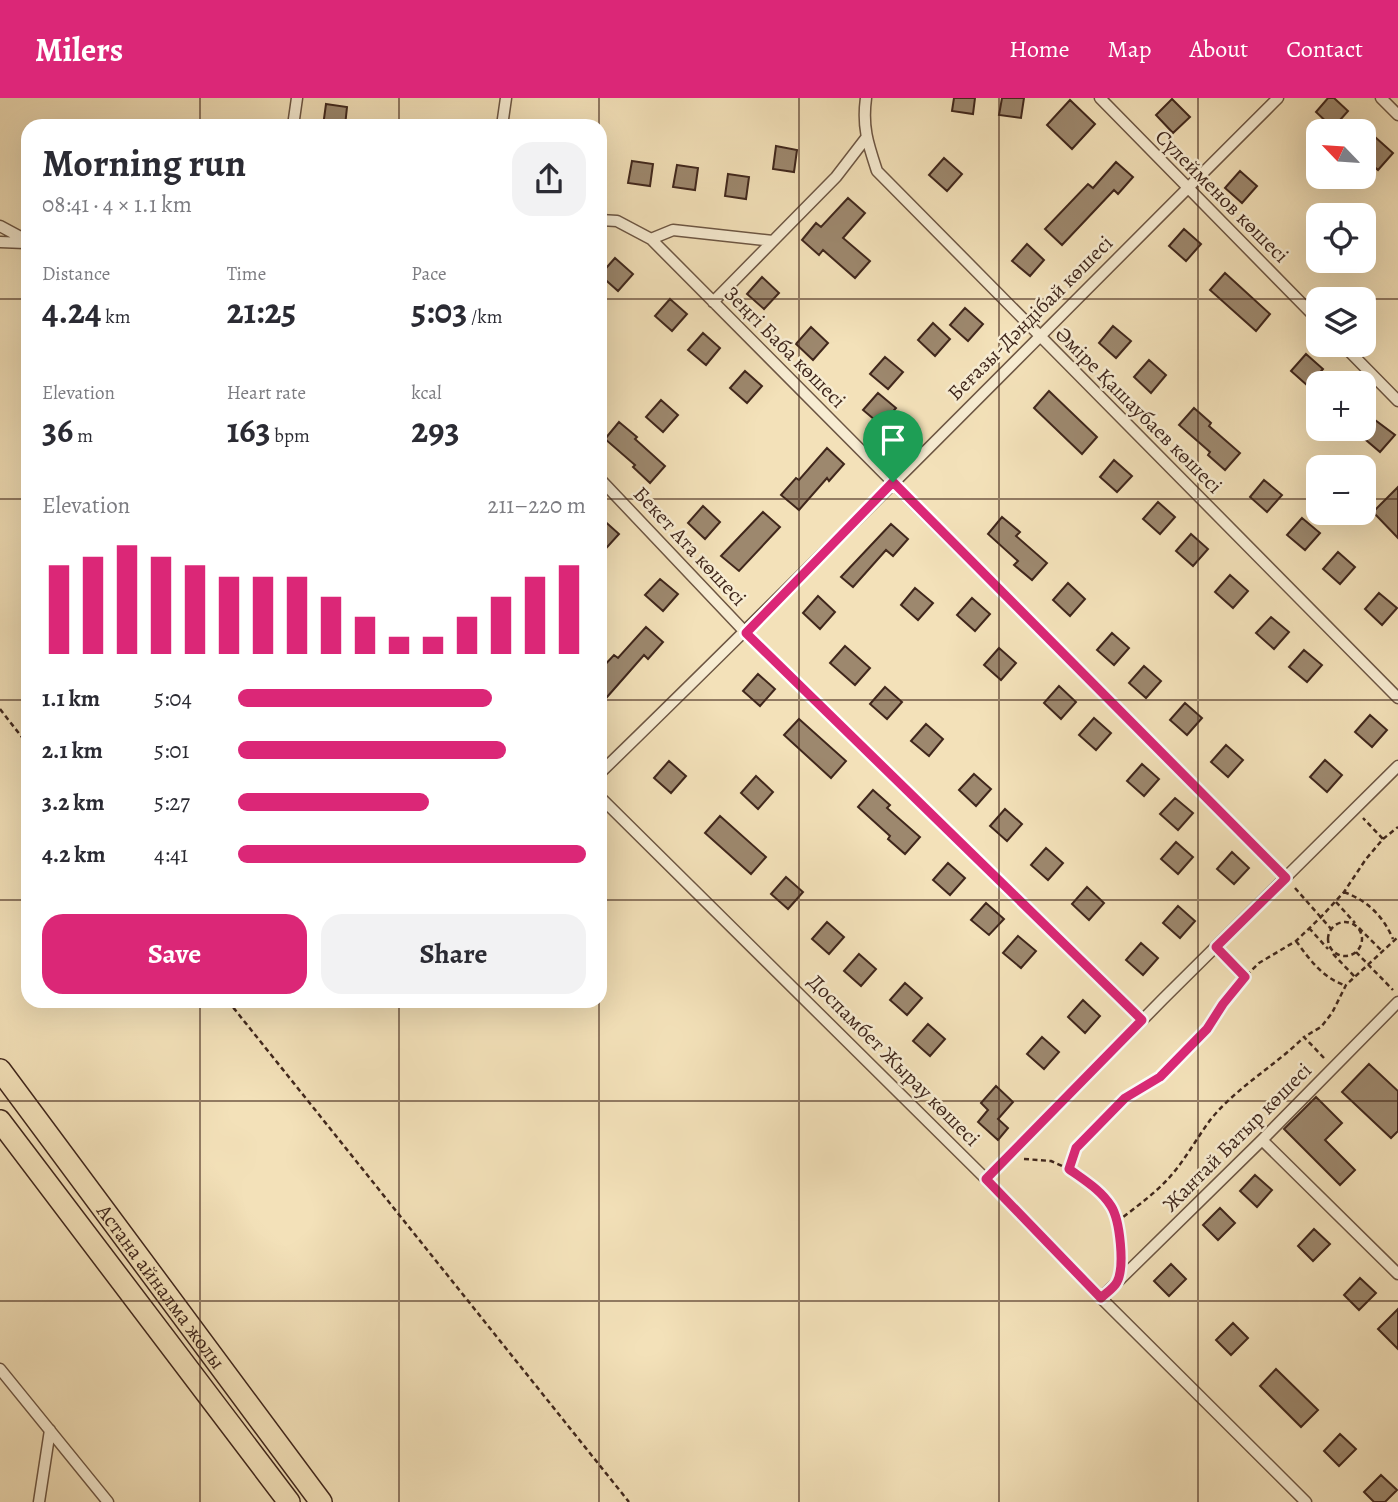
<!DOCTYPE html>
<html lang="en">
<head>
<meta charset="utf-8">
<style>
  :root { --surface:#fff; --page:#f2f2f3; --text:#2b2b33; --muted:#7c7c81; --accent:#db2777 }
  body { margin:0; font-family:Alegreya,serif; background:var(--page); color:var(--text); height:100vh; display:flex; flex-direction:column; font-size:26px; white-space:nowrap }
  * { box-sizing:border-box; margin:0 }
  p { font-size:23px; color:var(--muted) }
  .icon { flex:none; width:38px; height:38px; fill:none; stroke:currentColor; stroke-width:2; stroke-linecap:round; stroke-linejoin:round }
  .map { position:relative; flex:1; overflow:hidden }
  .details { position:absolute; left:21px; top:21px; width:586px; height:889px; display:flex; flex-direction:column; background:var(--surface); border-radius:21px; box-shadow:0 7px 28px #0002 }
  .details>* { flex:none }
  .needle { width:46px; rotate:295deg }
  .fabs { position:absolute; left:1306px; top:21px; display:grid; gap:14px }
  .fabs a { display:grid; place-items:center; width:70px; height:70px; border-radius:14px; background:var(--surface); box-shadow:0 7px 28px #0002; font-size:35px }
  .pin { position:absolute; display:grid; place-items:center; width:60px; height:60px; color:#fff; margin:-72px -30px; border-radius:50% 50% 50% 0; rotate:-45deg; box-shadow:0 0 7px #0007 }
  .pin .icon { rotate:45deg }
  .round { display:grid; place-items:center; flex:none; width:74px; height:74px; border-radius:21px; background:var(--page) }
  .headline { display:flex; align-items:center; justify-content:space-between; height:119px; padding:0 21px }
  h1 { font-size:38px; font-weight:700; line-height:52px }
  .stats { display:grid; grid-template-columns:repeat(3,1fr); gap:10px; height:119px; padding:7px 21px }
  .stats div { display:grid; align-content:center }
  .stats b { font-size:35px; font-weight:700 }
  .stats small { font-size:19px; font-weight:400 }
  .stats p { font-size:19px }
  .chart { height:196px; padding:14px 21px }
  .chart p { display:flex; justify-content:space-between }
  .chart svg { width:100%; height:126px; margin-top:7px; stroke:var(--accent); stroke-width:6 }
  .button { display:flex; gap:14px; margin-top:auto; padding:14px 21px }
  .button a { flex:1; height:80px; border-radius:21px; background:var(--accent); color:#fff; font-size:28px; font-weight:700; line-height:80px; text-align:center }
  .button a+a { background:var(--page); color:var(--text) }
  ul { padding:0 21px; list-style:none; font-size:23px }
  li { display:grid; grid-template-columns:112px 84px 1fr; align-items:center; height:52px }
  li i { height:18px; border-radius:9px; background:var(--accent) }
  header { display:flex; align-items:center; gap:42px; box-sizing:border-box; height:98px; padding:0 35px; background:var(--accent); color:#fff }
  header strong { font-size:33px }
  nav { display:flex; gap:38px; margin-inline-start:auto; font-size:24px }
  .map>svg:first-child { display:block }
  .building { fill:#9d886e; stroke:#40271c; stroke-width:2 }
  .lines { fill:none; stroke-linecap:round; stroke-linejoin:round }
  .street-casing { stroke:#6d5643; stroke-width:13 }
  .highway-casing { stroke:#40271c; stroke-width:24 }
  .path { stroke:#40271c; stroke-width:2.5; stroke-dasharray:5 3.5; stroke-linecap:butt }
  .street { stroke:#f7ecd2; stroke-width:10 }
  .highway { stroke:#f3e1b9; stroke-width:21 }
  .route-casing { stroke:#fff; stroke-width:14 }
  .route { stroke:#db2777; stroke-width:9 }
  .grid { fill:none; stroke:#40271c; stroke-width:2; stroke-opacity:0.55 }
  .labels { text-anchor:middle; dominant-baseline:central; stroke-width:5; stroke-linejoin:round; paint-order:stroke }
  .street-label { font-size:21px; fill:#40271c; stroke:#f7ecd2 }
</style>
</head>
<body>
<header>
<strong>Milers</strong>
<nav><a>Home</a><a>Map</a><a>About</a><a>Contact</a></nav>
</header>
<div class="map">
<svg width="1398" height="1404" viewBox="0 0 1398 1404">
  <rect width="100%" height="100%" fill="#f3e1b9"/>
  <filter id="stains"><feTurbulence type="fractalNoise" baseFrequency=".00286" numOctaves="4"/><feColorMatrix values="0 0 0 0 .2 0 0 0 0 .09 0 0 0 0 .02 0 0 0 .5 -.17"/></filter>
  <radialGradient id="worn" r=".72"><stop offset=".6" stop-color="#630" stop-opacity="0"/><stop offset="1" stop-color="#630" stop-opacity=".3"/></radialGradient>
  <path class="building" d="M 954,0 L 975,0 L 973,16 L 952,13 Z
    M 1002,0 L 1024,0 L 1021,20 L 999,17 Z
    M 1328,0 L 1334,0 L 1348,13 L 1333,30 L 1316,14 Z
    M 1172,1 L 1190,19 L 1173,35 L 1156,17 Z
    M 1070,2 L 1095,26 L 1072,51 L 1047,27 Z
    M 326,6 L 347,9 L 345,28 L 323,28 Z
    M 1375,39 L 1393,55 L 1378,72 L 1363,59 L 1363,53 Z
    M 776,48 L 797,52 L 794,74 L 773,71 Z
    M 944,60 L 962,76 L 947,93 L 929,77 Z
    M 632,63 L 653,66 L 650,88 L 628,85 Z
    M 1116,64 L 1133,79 L 1118,96 L 1114,92 L 1062,147 L 1045,131 L 1088,86 L 1093,90 Z
    M 677,67 L 698,70 L 695,92 L 673,89 Z
    M 1240,73 L 1257,88 L 1242,105 L 1225,90 Z
    M 728,76 L 749,79 L 746,101 L 725,98 Z
    M 848,100 L 865,115 L 843,140 L 870,163 L 855,180 L 823,152 L 819,157 L 802,142 L 816,125 L 821,129 Z
    M 1184,131 L 1201,146 L 1186,163 L 1169,148 Z
    M 1027,146 L 1044,162 L 1030,178 L 1012,163 Z
    M 615,160 L 633,176 L 618,193 L 600,177 Z
    M 1225,175 L 1270,216 L 1256,233 L 1210,192 Z
    M 762,179 L 779,195 L 764,211 L 747,196 Z
    M 670,201 L 687,216 L 672,233 L 655,218 Z
    M 965,210 L 983,226 L 968,243 L 950,227 Z
    M 933,225 L 950,241 L 935,258 L 918,242 Z
    M 1113,228 L 1131,243 L 1116,260 L 1099,245 Z
    M 811,229 L 828,245 L 813,262 L 796,246 Z
    M 703,235 L 720,250 L 706,267 L 688,252 Z
    M 1306,256 L 1323,271 L 1308,288 L 1291,273 Z
    M 885,259 L 903,274 L 888,291 L 870,276 Z
    M 1149,262 L 1166,277 L 1151,295 L 1134,279 Z
    M 745,273 L 762,288 L 747,305 L 730,290 Z
    M 1049,293 L 1097,339 L 1082,356 L 1034,310 Z
    M 878,295 L 896,310 L 881,327 L 863,312 Z
    M 661,302 L 678,317 L 663,334 L 646,319 Z
    M 1194,310 L 1211,325 L 1209,328 L 1240,355 L 1225,372 L 1208,357 L 1210,354 L 1179,327 Z
    M 1363,313 L 1395,337 L 1380,354 L 1353,331 L 1363,331 Z
    M 619,324 L 637,339 L 635,341 L 665,368 L 650,385 L 633,369 L 635,367 L 605,341 Z
    M 827,350 L 844,366 L 829,383 L 827,380 L 799,412 L 781,397 L 796,380 L 799,382 Z
    M 1114,362 L 1132,378 L 1117,394 L 1100,379 Z
    M 1264,382 L 1282,397 L 1267,414 L 1250,399 Z
    M 1398,389 L 1398,440 L 1373,414 Z
    M 1158,404 L 1175,419 L 1160,436 L 1143,421 Z
    M 703,408 L 720,424 L 705,441 L 688,425 Z
    M 763,414 L 780,429 L 739,473 L 721,458 Z
    M 600,419 L 619,436 L 600,457 Z
    M 1002,419 L 1020,434 L 1016,438 L 1047,465 L 1032,482 L 1014,467 L 1018,463 L 988,436 Z
    M 1302,420 L 1320,435 L 1305,452 L 1287,437 Z
    M 891,426 L 908,441 L 893,458 L 886,452 L 853,489 L 841,479 Z
    M 1191,436 L 1208,451 L 1193,468 L 1176,453 Z
    M 1338,454 L 1355,469 L 1340,486 L 1323,471 Z
    M 1230,477 L 1248,493 L 1233,510 L 1215,494 Z
    M 660,481 L 678,496 L 663,513 L 645,497 Z
    M 1068,485 L 1085,501 L 1070,518 L 1053,502 Z
    M 915,490 L 933,505 L 918,522 L 901,507 Z
    M 1379,495 L 1397,510 L 1382,527 L 1365,511 Z
    M 818,498 L 835,514 L 820,531 L 803,515 Z
    M 972,500 L 990,516 L 975,533 L 957,517 Z
    M 1271,519 L 1289,534 L 1274,551 L 1256,535 Z
    M 646,529 L 663,544 L 648,561 L 644,557 L 600,607 L 600,572 L 614,557 L 618,560 Z
    M 1112,535 L 1129,550 L 1114,567 L 1097,552 Z
    M 845,548 L 870,570 L 855,587 L 830,565 Z
    M 999,550 L 1016,565 L 1001,582 L 984,567 Z
    M 1304,552 L 1322,567 L 1307,584 L 1289,569 Z
    M 1144,568 L 1161,583 L 1146,600 L 1129,585 Z
    M 758,576 L 775,591 L 760,608 L 743,593 Z
    M 1059,588 L 1076,604 L 1061,621 L 1044,605 Z
    M 885,589 L 902,604 L 887,621 L 870,606 Z
    M 1185,605 L 1202,620 L 1187,637 L 1170,622 Z
    M 1370,617 L 1387,632 L 1372,649 L 1355,634 Z
    M 1094,620 L 1111,635 L 1096,652 L 1079,637 Z
    M 799,621 L 846,663 L 831,680 L 784,637 Z
    M 926,626 L 943,641 L 929,658 L 911,643 Z
    M 1226,647 L 1243,662 L 1228,679 L 1211,664 Z
    M 1325,662 L 1342,677 L 1327,694 L 1310,679 Z
    M 669,663 L 686,678 L 671,695 L 654,680 Z
    M 1142,666 L 1159,681 L 1144,698 L 1127,683 Z
    M 974,676 L 991,691 L 976,708 L 959,692 Z
    M 756,678 L 773,694 L 758,711 L 741,695 Z
    M 873,692 L 890,707 L 887,710 L 920,739 L 905,756 L 888,741 L 890,738 L 858,709 Z
    M 1175,700 L 1193,715 L 1178,732 L 1160,716 Z
    M 1005,711 L 1022,726 L 1007,743 L 990,728 Z
    M 720,718 L 766,759 L 751,776 L 705,735 Z
    M 1176,744 L 1193,759 L 1178,776 L 1161,761 Z
    M 1046,750 L 1063,765 L 1048,782 L 1031,767 Z
    M 1232,754 L 1249,770 L 1234,786 L 1217,771 Z
    M 948,765 L 965,780 L 950,797 L 933,782 Z
    M 786,779 L 803,794 L 788,811 L 771,796 Z
    M 1087,789 L 1104,805 L 1089,822 L 1072,806 Z
    M 986,805 L 1004,821 L 989,837 L 971,822 Z
    M 1178,808 L 1195,823 L 1180,840 L 1163,825 Z
    M 827,824 L 844,839 L 829,856 L 812,841 Z
    M 1018,838 L 1036,853 L 1021,870 L 1003,855 Z
    M 1141,845 L 1158,860 L 1143,877 L 1126,862 Z
    M 859,856 L 876,871 L 861,888 L 844,873 Z
    M 905,885 L 922,900 L 907,917 L 890,902 Z
    M 1083,902 L 1100,918 L 1085,935 L 1068,919 Z
    M 928,926 L 945,941 L 930,958 L 913,943 Z
    M 1042,939 L 1059,954 L 1044,971 L 1027,956 Z
    M 1369,966 L 1398,993 L 1398,1033 L 1391,1040 L 1342,994 Z
    M 996,988 L 1013,1004 L 998,1021 L 1008,1030 L 998,1042 L 978,1024 L 988,1012 L 981,1005 Z
    M 1316,999 L 1342,1025 L 1325,1042 L 1355,1072 L 1340,1087 L 1284,1031 Z
    M 1255,1077 L 1272,1092 L 1257,1109 L 1240,1093 Z
    M 1220,1110 L 1235,1125 L 1218,1142 L 1203,1127 Z
    M 1314,1131 L 1330,1146 L 1313,1163 L 1298,1148 Z
    M 1171,1166 L 1186,1181 L 1169,1198 L 1154,1183 Z
    M 1360,1180 L 1376,1195 L 1359,1212 L 1344,1197 Z
    M 1398,1211 L 1398,1251 L 1378,1231 Z
    M 1233,1225 L 1248,1240 L 1231,1257 L 1216,1242 Z
    M 1276,1271 L 1318,1312 L 1301,1329 L 1260,1288 Z
    M 1340,1336 L 1356,1351 L 1339,1368 L 1324,1353 Z
    M 1381,1377 L 1397,1392 L 1385,1404 L 1374,1404 L 1364,1394 Z"/>
  <g class="lines">
    <g class="street-casing">
      <path id="street" d="M 866,0 C 862,29 868,46 877,73 L 1398,600
        M 1100,0 L 1318,222
        M 1381,0 L 1398,17
        M 293,28 L 297,0
        M 502,28 L 506,0
        M 600,122 L 617,123 L 651,141 L 1286,780
        M 0,128 L 28,143
        M 651,141 L 673,132 L 773,143 L 836,79 L 866,40
        M 0,144 L 25,145
        M 713,204 L 773,143
        M 1343,247 L 1398,303
        M 600,381 L 746,535 L 1142,922
        M 600,675 C 829,453 1052,225 1278,0
        M 600,699 L 986,1081 L 1101,1200 L 1306,1404
        M 1262,1042 L 1398,1176
        M 986,1081 L 1163,901 L 1398,668
        M 1101,1200 L 1262,1042 L 1398,904
        M 0,1271 L 108,1404
        M 39,1404 L 50,1332"/>
    </g>
    <g class="highway-casing">
      <g id="highway">
        <path id="s1" d="M 0,972 L 321,1404"/>
        <path d="M 0,1023 L 289,1404"/>
      </g>
    </g>
    <path class="path" d="M 0,611 L 28,647
      M 1383,741 L 1398,729
      M 1295,790 L 1332,832
      M 1344,794 C 1368,803 1383,818 1393,841
      M 1336,804 L 1355,825
      M1328 841a17 17 0 1 1 34 0a17 17 0 1 1-34 0Z
      M 1309,830 L 1328,851
      M 1359,830 L 1383,854
      M 1296,843 C 1310,862 1322,879 1344,887
      M 1356,854 L 1393,892
      M 1223,856 L 1245,879 L 1259,865 L 1296,843 L 1321,819 L 1344,794 L 1366,761 L 1383,741 L 1363,720
      M 1333,856 L 1355,879
      M 228,903 L 629,1404
      M 1324,960 L 1304,939 L 1321,929 L 1332,915 L 1346,887 L 1398,839
      M 1024,1061 L 1051,1063 L 1069,1071 L 1076,1050 L 1125,1000 L 1160,979 L 1207,931 L 1223,906 L 1245,879
      M 1069,1071 C 1104,1096 1125,1116 1120,1162
      M 1117,1124 C 1133,1111 1152,1098 1167,1082 C 1184,1064 1196,1041 1211,1021 C 1238,988 1275,968 1304,939"/>
    <use href="#street" class="street"/>
    <use href="#highway" class="highway"/>
  </g>
  <g class="lines">
    <g class="route-casing">
      <path id="route" d="M 893,384 L 1286,780 L 1216,849 L 1245,879 L 1223,906 L 1207,931 L 1160,979 L 1125,1000 L 1076,1050 L 1069,1071 C 1084,1082 1101,1092 1111,1108 C 1120,1122 1125,1169 1117,1184 C 1114,1190 1106,1195 1101,1200 L 986,1081 L 1142,922 L 746,535 Z"/>
    </g>
    <use href="#route" class="route"/>
  </g>
  <path class="grid" d="M 200,0 L 200,28M 399,0 L 399,28M 599,0 L 599,28M 799,0 L 799,1404M 999,0 L 999,1404M 1198,0 L 1198,1404M 0,201 L 28,201M 600,201 L 1398,201M 0,401 L 28,401M 600,401 L 1318,401M 1363,401 L 1398,401M 0,602 L 28,602M 600,602 L 1398,602M 0,802 L 28,802M 600,802 L 1398,802M 200,903 L 200,1404M 399,903 L 399,1404M 599,903 L 599,1404M 0,1003 L 1398,1003M 0,1203 L 1398,1203"/>
  <g class="labels">
    <g class="street-label">
      <text transform="translate(1222 98) rotate(45)">Сүлейменов көшесі</text>
      <text transform="translate(1030 220) rotate(-45)">Беғазы-Дәндібай көшесі</text>
      <text transform="translate(785 249) rotate(45)">Зеңгі Баба көшесі</text>
      <text transform="translate(1139 312) rotate(45)">Әміре Қашаубаев көшесі</text>
      <text transform="translate(690 448) rotate(47)">Бекет Ата көшесі</text>
      <text transform="translate(894 962) rotate(45)">Доспамбет Жырау көшесі</text>
      <text transform="translate(1237 1039) rotate(-45)">Жантай Батыр көшесі</text>
      <text stroke="none"><textPath href="#s1" startOffset="270">Астана айналма жолы</textPath></text>
    </g>
  </g>
  <rect width="100%" height="100%" filter="url(#stains)"/>
  <rect width="100%" height="100%" fill="url(#worn)"/>
</svg>
<div class="fabs">
<a><svg class="needle" viewBox="-14 -14 28 28"><path d="M0-13l5 13h-10z" fill="#e53935"/><path d="M0 13l5-13h-10z" fill="#7c7c81"/></svg></a>
<a><svg class="icon" aria-label="locate" viewBox="0 0 24 24"><circle cx="12" cy="12" r="6"/><path d="M12 2v4M12 18v4M2 12h4M18 12h4"/></svg></a>
<a><svg class="icon" aria-label="layers" viewBox="0 0 24 24"><path d="M12 4l9 5-9 5-9-5zM3 14l9 5 9-5"/></svg></a>
<a>+</a>
<a>−</a>
</div>
<div class="pin" style="left:893px;top:384px;background:#1e9e55"><svg class="icon" aria-label="arrive" viewBox="0 0 24 24"><path d="M6 21V4h12l-3 4 3 4H6"/></svg></div>
<section class="details">
<div class="headline"><div><h1>Morning run</h1><p>08:41 · 4 × 1.1 km</p></div><a class="round"><svg class="icon" aria-label="share" viewBox="0 0 24 24"><path d="M12 15V3M7 8l5-5 5 5M5 13v7h14v-7"/></svg></a></div>
<div class="stats">
<div><p>Distance</p><b>4.24<small> km</small></b></div>
<div><p>Time</p><b>21:25</b></div>
<div><p>Pace</p><b>5:03<small> /km</small></b></div>
</div>
<div class="stats">
<div><p>Elevation</p><b>36<small> m</small></b></div>
<div><p>Heart rate</p><b>163<small> bpm</small></b></div>
<div><p>kcal</p><b>293</b></div>
</div>
<div class="chart"><p><span>Elevation</span>211–220 m</p>
<svg viewBox="0 0 160 44" preserveAspectRatio="none"><path d="M5 44V13M15 44V10M25 44V6M35 44V10M45 44V13M55 44V17M65 44V17M75 44V17M85 44V24M95 44V31M105 44V38M115 44V38M125 44V31M135 44V24M145 44V17M155 44V13"/></svg>
</div>
<ul>
<li><b>1.1 km</b>5:04<i style="width:73%"></i></li>
<li><b>2.1 km</b>5:01<i style="width:77%"></i></li>
<li><b>3.2 km</b>5:27<i style="width:55%"></i></li>
<li><b>4.2 km</b>4:41<i style="width:100%"></i></li>
</ul>
<div class="button"><a>Save</a><a>Share</a></div>
</section>
</div>
</body>
</html>
